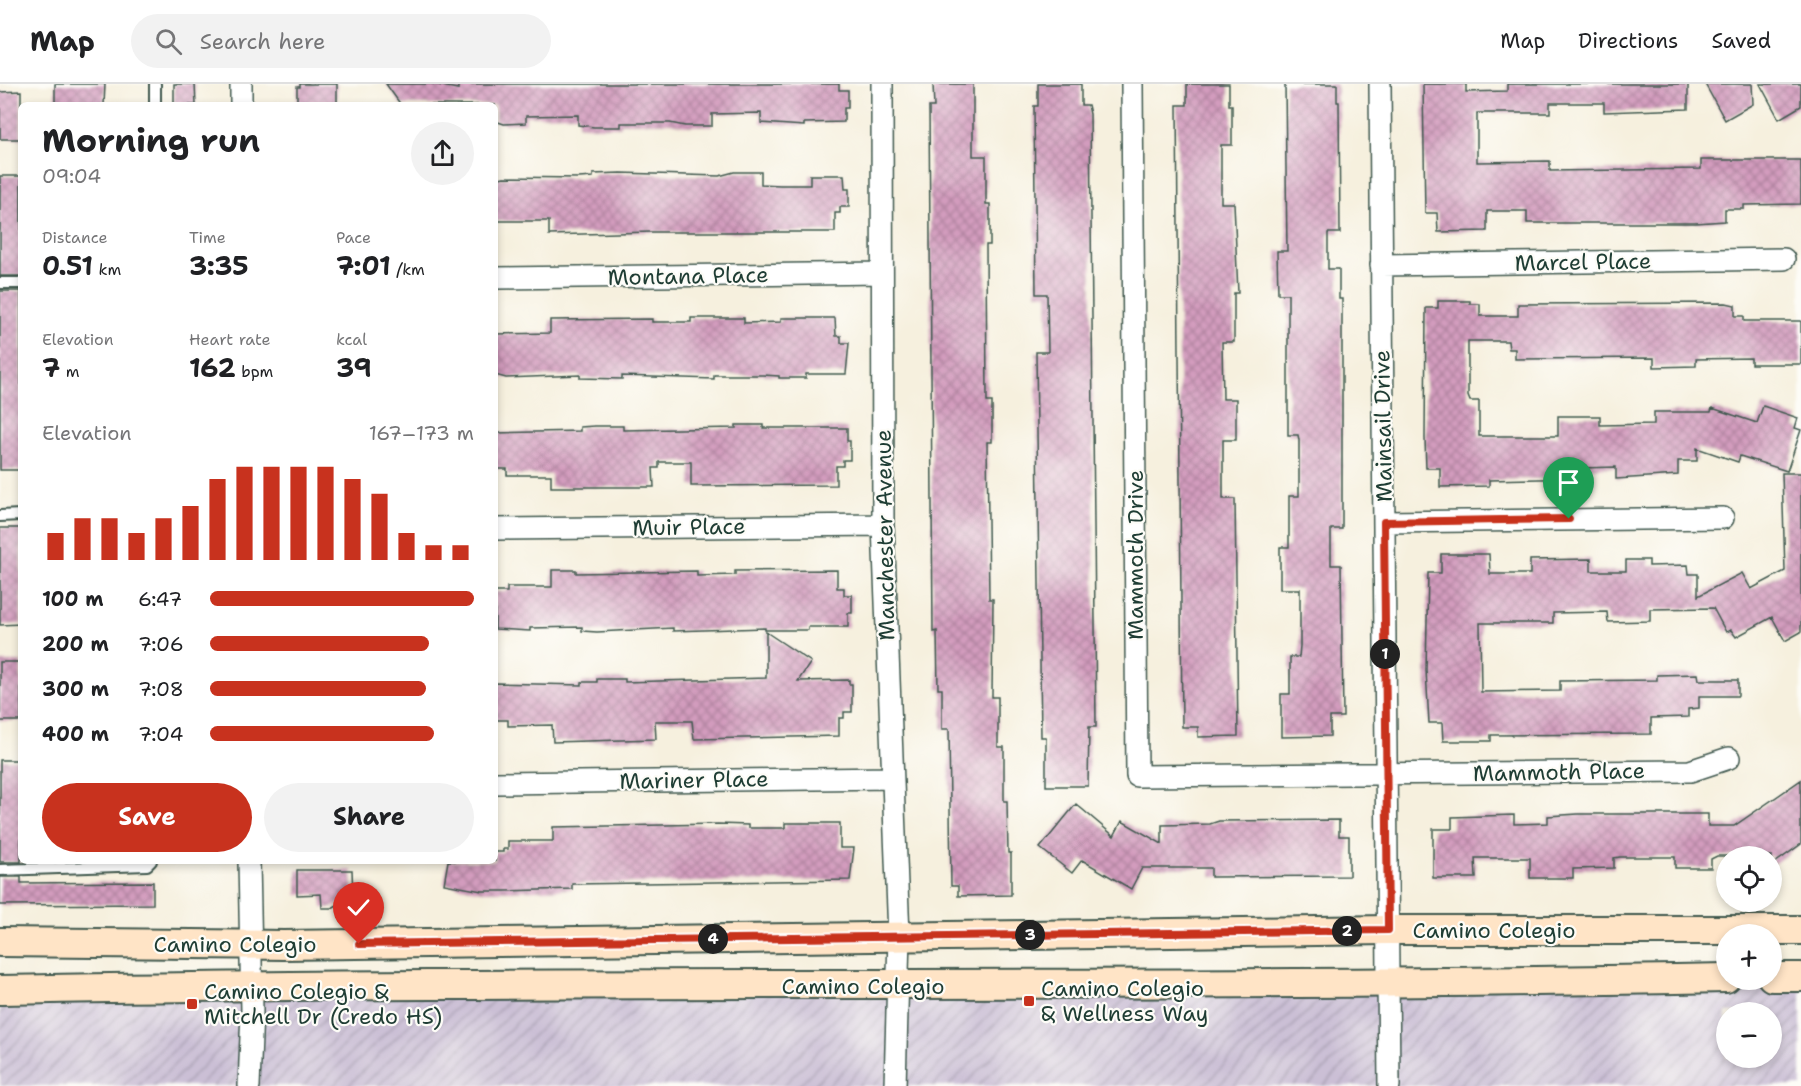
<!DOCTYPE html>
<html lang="en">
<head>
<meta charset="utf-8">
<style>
  :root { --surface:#fff; --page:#f2f2f2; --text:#202124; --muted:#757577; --line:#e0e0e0; --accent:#c8321e }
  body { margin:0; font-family:"Shantell Sans",sans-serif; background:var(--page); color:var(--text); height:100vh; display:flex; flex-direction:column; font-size:22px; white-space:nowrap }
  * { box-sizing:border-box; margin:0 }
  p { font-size:20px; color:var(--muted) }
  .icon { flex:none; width:33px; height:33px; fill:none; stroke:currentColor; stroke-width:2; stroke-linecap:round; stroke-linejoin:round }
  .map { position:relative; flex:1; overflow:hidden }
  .drawer { position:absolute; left:18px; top:18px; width:480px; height:762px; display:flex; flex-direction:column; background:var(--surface); border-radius:9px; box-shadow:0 3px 9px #0003 }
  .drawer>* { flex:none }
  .buttons { position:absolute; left:1716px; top:762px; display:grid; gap:12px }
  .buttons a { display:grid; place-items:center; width:66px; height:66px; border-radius:50%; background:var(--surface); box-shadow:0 3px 9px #0003; font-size:30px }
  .pin { position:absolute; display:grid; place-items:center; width:51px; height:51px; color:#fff; margin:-62px -26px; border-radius:50% 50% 50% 0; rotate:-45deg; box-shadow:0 0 6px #0007 }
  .pin .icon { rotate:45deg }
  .km { position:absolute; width:30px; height:30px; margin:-15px; border-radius:50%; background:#222; color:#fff; font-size:16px; line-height:30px; text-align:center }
  .round { display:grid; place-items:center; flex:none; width:63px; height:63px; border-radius:32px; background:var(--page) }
  .headline { display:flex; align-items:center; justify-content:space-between; height:102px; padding:0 24px }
  h1 { font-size:33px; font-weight:700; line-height:45px }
  .figures { display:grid; grid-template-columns:repeat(3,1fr); gap:9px; height:102px; padding:6px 24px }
  .figures div { display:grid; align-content:center }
  .figures b { font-size:26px; font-weight:700 }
  .figures small { font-size:16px; font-weight:400 }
  .figures p { font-size:16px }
  .chart { height:168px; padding:12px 24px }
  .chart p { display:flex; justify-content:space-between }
  .chart svg { width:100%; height:108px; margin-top:6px; stroke:var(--accent); stroke-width:6 }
  .primary-button { display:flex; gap:12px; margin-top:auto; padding:12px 24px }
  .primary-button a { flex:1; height:69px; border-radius:36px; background:var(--accent); color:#fff; font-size:24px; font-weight:700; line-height:69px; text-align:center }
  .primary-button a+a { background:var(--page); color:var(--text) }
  ul { padding:0 24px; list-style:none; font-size:20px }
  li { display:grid; grid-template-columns:96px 72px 1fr; align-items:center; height:45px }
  li i { height:15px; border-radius:8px; background:var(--accent) }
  header { display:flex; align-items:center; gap:36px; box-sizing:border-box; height:84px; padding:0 30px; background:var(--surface); border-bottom:2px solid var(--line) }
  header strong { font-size:28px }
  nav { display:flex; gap:33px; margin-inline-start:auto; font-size:21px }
  .search { width:420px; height:54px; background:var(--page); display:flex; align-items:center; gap:15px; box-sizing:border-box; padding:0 21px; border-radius:33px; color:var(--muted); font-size:22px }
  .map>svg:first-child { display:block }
  .industrial { fill:url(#industrial-furrows); fill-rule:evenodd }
  .building { fill:url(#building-cross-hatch) }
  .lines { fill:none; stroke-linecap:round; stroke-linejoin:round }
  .lane-casing { stroke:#3f584e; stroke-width:14 }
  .street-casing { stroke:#3f584e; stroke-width:24 }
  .secondary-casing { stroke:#3f584e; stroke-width:32 }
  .lane { stroke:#fff; stroke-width:10 }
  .street { stroke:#fff; stroke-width:21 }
  .secondary { stroke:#ffe4c6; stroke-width:28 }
  .route-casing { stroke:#fff; stroke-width:12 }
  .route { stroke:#c8321e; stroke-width:8 }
  .poi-dot { fill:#c8321e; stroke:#fdfcf7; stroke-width:2 }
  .labels { text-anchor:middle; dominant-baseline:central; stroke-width:4.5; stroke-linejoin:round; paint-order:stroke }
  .street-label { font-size:22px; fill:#1f3d34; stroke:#fdfcf7 }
  .poi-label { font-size:22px; fill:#1f3d34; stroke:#fdfcf7; text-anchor:start }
</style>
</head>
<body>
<header>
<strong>Map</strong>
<div class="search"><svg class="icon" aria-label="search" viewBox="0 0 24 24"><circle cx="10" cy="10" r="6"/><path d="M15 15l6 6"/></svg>Search here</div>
<nav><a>Map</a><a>Directions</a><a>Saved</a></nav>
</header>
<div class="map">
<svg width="1801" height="1002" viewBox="0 0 1801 1002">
  <defs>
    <pattern id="industrial-furrows" width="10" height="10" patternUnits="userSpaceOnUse" patternTransform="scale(1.5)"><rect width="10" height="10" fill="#cbbfd5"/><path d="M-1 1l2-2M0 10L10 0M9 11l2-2" fill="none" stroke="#a49cae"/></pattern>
    <pattern id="building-cross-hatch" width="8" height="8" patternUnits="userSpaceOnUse" patternTransform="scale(1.5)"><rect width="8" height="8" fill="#d39cbe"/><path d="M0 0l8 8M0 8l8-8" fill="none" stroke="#ab809b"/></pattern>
  </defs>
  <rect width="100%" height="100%" fill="#fdfcf7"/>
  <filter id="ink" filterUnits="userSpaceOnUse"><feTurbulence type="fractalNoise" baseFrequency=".0167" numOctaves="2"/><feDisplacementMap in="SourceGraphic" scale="12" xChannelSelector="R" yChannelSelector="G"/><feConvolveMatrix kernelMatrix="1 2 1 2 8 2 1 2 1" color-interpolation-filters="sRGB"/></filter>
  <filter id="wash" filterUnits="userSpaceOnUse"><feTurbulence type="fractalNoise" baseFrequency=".008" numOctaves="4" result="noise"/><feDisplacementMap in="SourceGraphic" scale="24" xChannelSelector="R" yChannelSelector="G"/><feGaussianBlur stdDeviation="1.35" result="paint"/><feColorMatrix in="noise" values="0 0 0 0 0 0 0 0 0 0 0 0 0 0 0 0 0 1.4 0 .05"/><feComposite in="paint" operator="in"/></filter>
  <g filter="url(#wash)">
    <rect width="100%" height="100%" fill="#f6f0de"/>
    <path class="industrial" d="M 1801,893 L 1801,1002 L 0,1002 L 0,906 L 1772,896 ZM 1726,928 L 1772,928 L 1772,974 L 1726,974 Z"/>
    <g id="blocks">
      <path class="building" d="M 55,0 L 105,0 L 104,21 L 55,21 Z
        M 174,0 L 195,0 L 196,21 L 174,21 Z
        M 300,0 L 337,0 L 337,21 L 297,21 L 297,3 L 300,3 Z
        M 386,0 L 432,0 L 458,5 L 458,0 L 839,0 L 839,6 L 848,6 L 848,24 L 844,24 L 844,38 L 804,39 L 804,42 L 761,39 L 761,29 L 712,30 L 712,42 L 685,42 L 670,39 L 621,39 L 621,43 L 594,43 L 578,41 L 578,31 L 526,32 L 526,39 L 504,40 L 495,37 L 495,21 L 401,21 Z
        M 933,0 L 973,0 L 973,72 L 986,72 L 986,120 L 990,120 L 990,161 L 986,161 L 987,318 L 992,318 L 992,358 L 987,358 L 989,515 L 993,515 L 992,613 L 998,613 L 998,663 L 1004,663 L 1004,717 L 1007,717 L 1008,769 L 1011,769 L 1011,811 L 958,812 L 958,802 L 951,802 L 949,645 L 942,645 L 942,605 L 938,605 L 937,547 L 933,548 L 929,23 L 934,23 Z
        M 1038,0 L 1081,0 L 1081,21 L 1088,21 L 1090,30 L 1096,643 L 1089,643 L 1088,702 L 1046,702 L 1046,653 L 1041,653 L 1036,268 L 1048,268 L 1047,210 L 1036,210 L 1034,22 L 1038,22 Z
        M 1187,0 L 1229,0 L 1229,21 L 1232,21 L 1232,61 L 1221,61 L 1221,119 L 1234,119 L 1238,209 L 1234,209 L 1234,258 L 1222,258 L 1223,315 L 1236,315 L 1236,356 L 1223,356 L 1223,415 L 1235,415 L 1238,652 L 1198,653 L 1198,643 L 1182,643 L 1177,21 L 1187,21 Z
        M 1285,0 L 1337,0 L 1337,18 L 1339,18 L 1340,149 L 1328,149 L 1328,185 L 1339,185 L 1339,215 L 1342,215 L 1342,445 L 1331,445 L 1331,481 L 1341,481 L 1343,633 L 1330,633 L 1330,652 L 1281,653 L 1281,610 L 1290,610 L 1290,573 L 1299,573 L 1300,562 L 1300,505 L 1280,505 L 1280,463 L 1289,463 L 1289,412 L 1299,412 L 1299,356 L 1298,351 L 1288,351 L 1288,210 L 1278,210 L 1277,167 L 1287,167 Z
        M 1423,0 L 1466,0 L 1466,8 L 1507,7 L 1507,0 L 1688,0 L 1688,25 L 1604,28 L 1604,19 L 1550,19 L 1550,29 L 1477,29 L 1477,78 L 1550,77 L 1550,87 L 1701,85 L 1701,76 L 1801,76 L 1801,120 L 1744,121 L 1744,125 L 1725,125 L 1725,137 L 1696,139 L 1527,139 L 1527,127 L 1487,127 L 1487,147 L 1438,148 L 1437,129 L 1425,129 Z
        M 1705,0 L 1752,0 L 1753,20 L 1725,36 Z
        M 1760,0 L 1801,0 L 1801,22 L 1779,35 Z
        M 21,7 L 21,55 L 0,55 L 0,8 Z
        M 734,88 L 761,88 L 761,100 L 780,101 L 810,101 L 810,91 L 844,91 L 845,105 L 849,105 L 849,123 L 840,123 L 840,129 L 835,129 L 835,148 L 651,148 L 549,151 L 549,137 L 495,137 L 495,95 L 504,93 L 579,94 L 593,93 L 593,90 L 621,89 L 719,92 Z
        M 0,92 L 21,92 L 21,192 L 0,192 Z
        M 0,207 L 21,207 L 21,386 L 0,386 Z
        M 1438,217 L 1470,217 L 1470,220 L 1480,220 L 1480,232 L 1518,232 L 1518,220 L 1726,219 L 1735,221 L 1735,232 L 1744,232 L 1744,237 L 1801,237 L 1801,280 L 1751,280 L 1751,274 L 1696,275 L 1696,282 L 1654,283 L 1654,274 L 1515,275 L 1515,265 L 1509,265 L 1508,257 L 1468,257 L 1468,312 L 1470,317 L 1479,317 L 1479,352 L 1558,352 L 1558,332 L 1600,332 L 1600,341 L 1654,340 L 1654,328 L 1711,328 L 1712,324 L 1757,339 L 1763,322 L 1798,334 L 1795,344 L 1801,346 L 1787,387 L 1740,372 L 1738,378 L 1697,364 L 1697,377 L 1678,377 L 1678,391 L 1616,395 L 1616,383 L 1582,384 L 1582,394 L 1489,396 L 1489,402 L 1440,403 L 1440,384 L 1426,384 L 1425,354 L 1426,224 L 1438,224 Z
        M 691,234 L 744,234 L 744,239 L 781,238 L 781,234 L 835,234 L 836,252 L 841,252 L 841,259 L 849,259 L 846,290 L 806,290 L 806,294 L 779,294 L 779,292 L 763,291 L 714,291 L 714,295 L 622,292 L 622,295 L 580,294 L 580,291 L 506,294 L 495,291 L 495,250 L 550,249 L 550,236 L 652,235 L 652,238 L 691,238 Z
        M 736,341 L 763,341 L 763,344 L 847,344 L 847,357 L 850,357 L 850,376 L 843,376 L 843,382 L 836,382 L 836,401 L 691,402 L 691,378 L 659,378 L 659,384 L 653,384 L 654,403 L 551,403 L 551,391 L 507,391 L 507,385 L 495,385 L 495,349 L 580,347 L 580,343 L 595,342 L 623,342 L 623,346 L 736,344 Z
        M 1782,389 L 1801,389 L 1801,548 L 1785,557 L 1772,533 L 1736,553 L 1731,546 L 1726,548 L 1713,524 L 1650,525 L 1650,537 L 1608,538 L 1607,528 L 1553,529 L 1553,539 L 1480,539 L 1481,608 L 1560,607 L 1560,597 L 1657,596 L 1657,591 L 1698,590 L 1699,596 L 1738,596 L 1738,612 L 1699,612 L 1699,624 L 1688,625 L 1688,633 L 1651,634 L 1651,650 L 1491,651 L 1491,657 L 1443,657 L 1442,639 L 1429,639 L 1426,586 L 1428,489 L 1441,489 L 1441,470 L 1489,470 L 1490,490 L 1530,490 L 1530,476 L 1591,475 L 1591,487 L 1626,487 L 1626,476 L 1649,476 L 1649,482 L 1688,481 L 1689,490 L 1698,490 L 1698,512 L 1742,489 L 1751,505 L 1785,487 Z
        M 0,444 L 21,444 L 21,540 L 0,541 Z
        M 552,486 L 576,486 L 576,489 L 697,487 L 697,492 L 735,491 L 735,487 L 837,486 L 837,504 L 844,504 L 844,511 L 852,511 L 852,529 L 848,529 L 848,543 L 808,543 L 808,546 L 765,546 L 765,544 L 673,547 L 673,544 L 597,548 L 582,547 L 582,543 L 530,544 L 530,547 L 495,545 L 495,508 L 507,508 L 507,503 L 552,503 Z
        M 766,548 L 811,578 L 798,597 L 849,596 L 849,600 L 852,600 L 852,628 L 844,628 L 844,634 L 839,634 L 839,652 L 694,655 L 692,637 L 655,637 L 656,655 L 553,658 L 552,641 L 508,642 L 508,636 L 495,636 L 495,599 L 582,601 L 582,598 L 597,598 L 597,595 L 625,595 L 625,598 L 766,594 Z
        M 0,578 L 21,578 L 21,637 L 0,637 Z
        M 0,676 L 21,676 L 21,778 L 0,778 Z
        M 1801,696 L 1801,760 L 1772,781 L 1772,772 L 1717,772 L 1711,775 L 1711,784 L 1675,784 L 1675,773 L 1620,773 L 1614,774 L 1614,784 L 1573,785 L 1573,794 L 1530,794 L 1530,774 L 1475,774 L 1476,794 L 1433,794 L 1433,745 L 1452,745 L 1452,733 L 1514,731 L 1514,740 L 1548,739 L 1548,732 L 1578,730 L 1708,730 L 1708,742 L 1734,742 Z
        M 1076,720 L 1114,752 L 1122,737 L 1162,760 L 1162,741 L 1210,740 L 1219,737 L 1339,736 L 1339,752 L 1349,752 L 1349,792 L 1211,793 L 1211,784 L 1142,784 L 1131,805 L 1082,776 L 1072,789 L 1040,764 Z
        M 785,739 L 840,739 L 840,764 L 854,764 L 850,796 L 572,800 L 572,805 L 505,807 L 482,807 L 444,800 L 448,777 L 495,777 L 495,768 L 503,768 L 503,765 L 508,765 L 508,757 L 553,757 L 553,743 L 718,740 L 748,741 L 748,744 L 785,744 Z
        M 297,786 L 352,786 L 353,812 L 332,824 L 322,824 L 321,810 L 297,811 Z
        M 0,793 L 21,793 L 21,799 L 153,798 L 153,820 L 0,821 Z"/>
    </g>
  </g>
  <g filter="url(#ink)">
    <use href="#blocks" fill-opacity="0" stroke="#3f584e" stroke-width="1.5"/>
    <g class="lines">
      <g class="lane-casing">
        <path id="lane" d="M 155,0 L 155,21
          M 0,199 L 21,199
          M 0,432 L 21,431
          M 0,786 L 147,781 L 151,777"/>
      </g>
      <g class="street-casing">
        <path id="street" d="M 241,0 L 241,21
          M 882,0 L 883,441 L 899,852 L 895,1002
          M 1132,0 L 1137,692 L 1690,687 L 1729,674
          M 1380,0 L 1389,1002
          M 1381,181 L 1784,175
          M 495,194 L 881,189
          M 1384,438 L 1723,434
          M 495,445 L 883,441
          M 496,699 L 892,694
          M 249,777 L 252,927 L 249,1002"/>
      </g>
      <g class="secondary-casing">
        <path id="secondary" d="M 0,858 L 284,861 L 1388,846 L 1801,846
          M 1772,893 L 1801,893
          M 0,906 C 575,895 1151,905 1726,894"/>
      </g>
      <use href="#lane" class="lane"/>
      <use href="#street" class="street"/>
      <use href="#secondary" class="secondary"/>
    </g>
  </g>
  <g class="lines" filter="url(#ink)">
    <g class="route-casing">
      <path id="route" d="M 359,860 L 1388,846 L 1384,438 L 1569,435"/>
    </g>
    <use href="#route" class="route"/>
  </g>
  <g class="poi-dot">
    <rect x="1023" y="911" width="12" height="12" rx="3"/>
    <rect x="186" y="914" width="12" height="12" rx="3"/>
  </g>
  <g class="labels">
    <g class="street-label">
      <text transform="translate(1583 178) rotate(-1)">Marcel Place</text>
      <text transform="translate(688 192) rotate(-1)">Montana Place</text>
      <text transform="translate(1383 342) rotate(-91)">Mainsail Drive</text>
      <text transform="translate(689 443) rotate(-1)">Muir Place</text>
      <text transform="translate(885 451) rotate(-91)">Manchester Avenue</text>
      <text transform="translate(1135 471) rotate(-90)">Mammoth Drive</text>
      <text transform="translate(1559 688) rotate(-1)">Mammoth Place</text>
      <text transform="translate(694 696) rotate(-1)">Mariner Place</text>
      <text x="1494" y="846">Camino Colegio</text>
      <text x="235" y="860">Camino Colegio</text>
      <text x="863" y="902">Camino Colegio</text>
    </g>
    <g class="poi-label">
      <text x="1041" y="904">Camino Colegio<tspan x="1041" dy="25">&amp; Wellness Way</tspan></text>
      <text x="204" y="907">Camino Colegio &amp;<tspan x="204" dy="25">Mitchell Dr (Credo HS)</tspan></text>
    </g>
  </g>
</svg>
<div class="buttons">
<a><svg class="icon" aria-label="locate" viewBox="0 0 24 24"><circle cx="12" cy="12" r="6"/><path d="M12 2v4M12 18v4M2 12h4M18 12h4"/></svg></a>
<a>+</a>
<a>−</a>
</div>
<div class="pin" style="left:1569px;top:435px;background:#1e9e55"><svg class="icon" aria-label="arrive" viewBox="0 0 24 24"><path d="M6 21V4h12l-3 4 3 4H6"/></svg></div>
<div class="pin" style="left:359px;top:860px;background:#d93025"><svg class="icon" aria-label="check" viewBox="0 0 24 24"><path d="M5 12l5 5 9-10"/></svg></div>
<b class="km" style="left:1385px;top:570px">1</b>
<b class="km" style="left:1347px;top:847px">2</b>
<b class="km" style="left:1030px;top:851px">3</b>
<b class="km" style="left:713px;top:855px">4</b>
<section class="drawer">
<div class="headline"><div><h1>Morning run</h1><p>09:04</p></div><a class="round"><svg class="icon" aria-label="share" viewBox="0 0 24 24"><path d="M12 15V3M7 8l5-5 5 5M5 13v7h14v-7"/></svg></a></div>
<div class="figures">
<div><p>Distance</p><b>0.51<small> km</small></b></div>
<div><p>Time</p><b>3:35</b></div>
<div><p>Pace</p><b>7:01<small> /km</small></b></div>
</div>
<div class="figures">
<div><p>Elevation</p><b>7<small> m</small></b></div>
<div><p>Heart rate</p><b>162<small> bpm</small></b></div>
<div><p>kcal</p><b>39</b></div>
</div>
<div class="chart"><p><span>Elevation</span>167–173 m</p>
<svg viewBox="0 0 160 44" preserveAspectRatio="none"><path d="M5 44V33M15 44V27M25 44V27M35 44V33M45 44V27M55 44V22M65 44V11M75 44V6M85 44V6M95 44V6M105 44V6M115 44V11M125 44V17M135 44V33M145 44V38M155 44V38"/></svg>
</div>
<ul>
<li><b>100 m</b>6:47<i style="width:100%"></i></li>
<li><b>200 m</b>7:06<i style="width:83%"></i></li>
<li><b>300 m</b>7:08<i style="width:82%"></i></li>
<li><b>400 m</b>7:04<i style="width:85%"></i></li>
</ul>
<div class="primary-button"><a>Save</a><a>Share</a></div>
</section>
</div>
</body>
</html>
